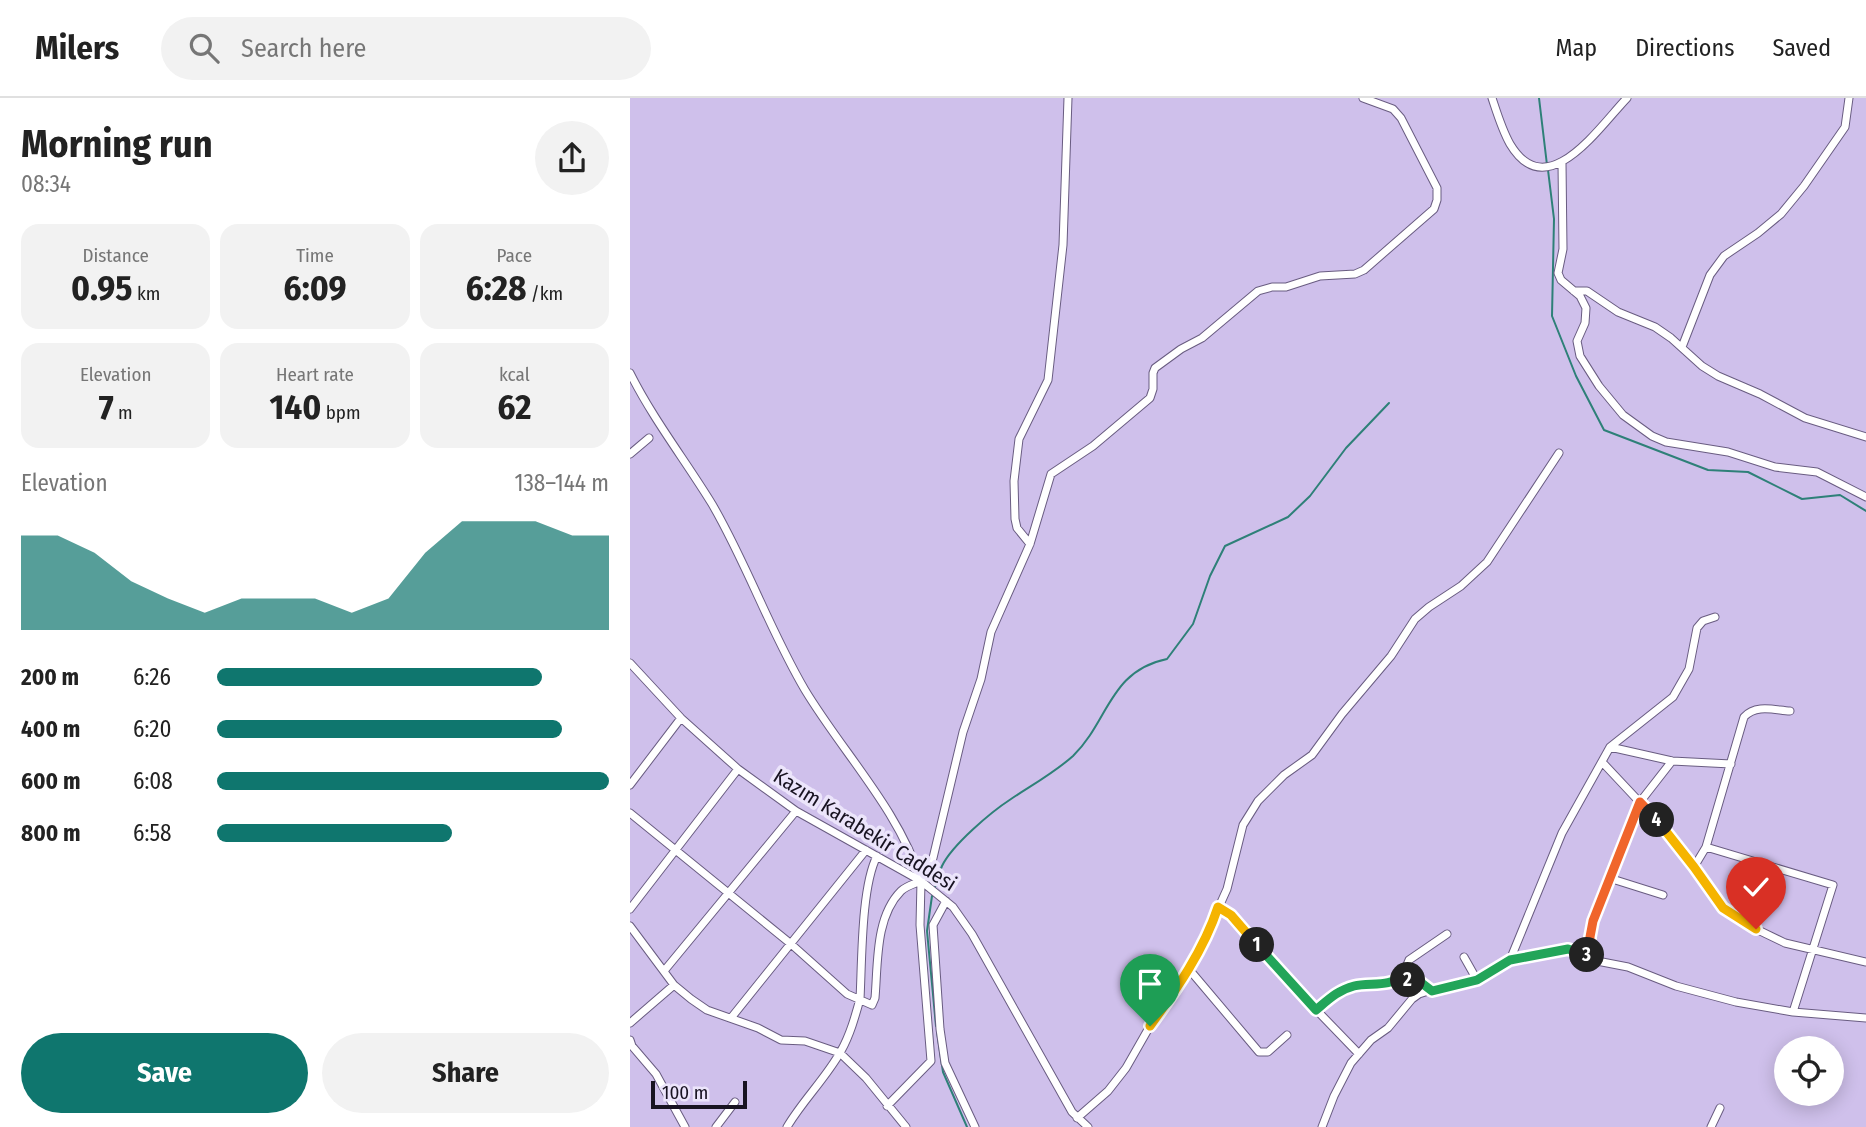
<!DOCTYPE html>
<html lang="en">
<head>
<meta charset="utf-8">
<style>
  :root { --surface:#fff; --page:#f2f2f2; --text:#222; --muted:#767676; --line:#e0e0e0; --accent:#0f766e }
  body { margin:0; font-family:"Fira Sans Condensed",sans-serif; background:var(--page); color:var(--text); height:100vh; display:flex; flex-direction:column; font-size:26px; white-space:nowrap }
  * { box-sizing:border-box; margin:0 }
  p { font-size:23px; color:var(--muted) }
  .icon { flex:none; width:38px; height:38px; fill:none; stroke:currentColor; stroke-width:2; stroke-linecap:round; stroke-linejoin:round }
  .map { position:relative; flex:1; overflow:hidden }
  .details { display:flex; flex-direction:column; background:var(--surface); width:630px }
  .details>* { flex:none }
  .fabs { position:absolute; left:1144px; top:938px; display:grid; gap:14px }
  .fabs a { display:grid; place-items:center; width:70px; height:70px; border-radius:50%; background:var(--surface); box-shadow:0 4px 18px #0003; font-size:35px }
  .scale { position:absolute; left:21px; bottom:18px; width:96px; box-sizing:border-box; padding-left:7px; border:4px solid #181321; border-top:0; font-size:19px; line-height:24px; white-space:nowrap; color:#181321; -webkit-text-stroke:5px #ece5fb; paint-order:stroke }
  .pin { position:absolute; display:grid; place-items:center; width:60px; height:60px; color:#fff; margin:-72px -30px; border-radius:50% 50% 50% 0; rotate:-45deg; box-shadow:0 0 7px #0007 }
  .pin .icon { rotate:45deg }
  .km { position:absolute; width:35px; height:35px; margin:-18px; border-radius:50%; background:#222; color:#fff; font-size:19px; line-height:35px; text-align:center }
  .round { display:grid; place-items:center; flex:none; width:74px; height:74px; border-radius:37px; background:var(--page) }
  .overview { display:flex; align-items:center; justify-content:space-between; height:119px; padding:0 21px }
  h1 { font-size:38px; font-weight:700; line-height:52px }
  .metrics { display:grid; grid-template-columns:repeat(3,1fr); gap:10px; height:119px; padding:7px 21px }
  .metrics div { display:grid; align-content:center; border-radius:18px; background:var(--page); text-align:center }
  .metrics b { font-size:35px; font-weight:700 }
  .metrics small { font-size:19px; font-weight:400 }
  .metrics p { font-size:19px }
  .chart { height:196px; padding:14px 21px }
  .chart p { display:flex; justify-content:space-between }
  .chart svg { width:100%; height:126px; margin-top:7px; fill:var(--accent); opacity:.7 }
  .button { display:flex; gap:14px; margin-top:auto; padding:14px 21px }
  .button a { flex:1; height:80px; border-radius:42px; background:var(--accent); color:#fff; font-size:28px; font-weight:700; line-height:80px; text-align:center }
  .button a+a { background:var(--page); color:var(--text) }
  ul { padding:0 21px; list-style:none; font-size:23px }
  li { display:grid; grid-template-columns:112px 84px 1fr; align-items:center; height:52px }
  li i { height:18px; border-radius:9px; background:var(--accent) }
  header { display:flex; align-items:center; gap:42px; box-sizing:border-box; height:98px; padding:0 35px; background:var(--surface); border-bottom:2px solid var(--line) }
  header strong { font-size:33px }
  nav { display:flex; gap:38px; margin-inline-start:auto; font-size:24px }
  .search { width:490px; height:63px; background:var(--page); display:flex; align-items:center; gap:18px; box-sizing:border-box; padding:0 24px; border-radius:38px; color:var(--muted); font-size:26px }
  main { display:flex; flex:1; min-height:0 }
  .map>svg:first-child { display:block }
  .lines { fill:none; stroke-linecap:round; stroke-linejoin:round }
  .stream { stroke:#2e8078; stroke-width:2 }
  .minor-casing { stroke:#695c81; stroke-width:9 }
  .minor { stroke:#fff; stroke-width:7 }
  .split-1-casing { stroke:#fff; stroke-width:14 }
  .split-2-casing { stroke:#fff; stroke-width:14 }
  .split-3-casing { stroke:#fff; stroke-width:14 }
  .split-4-casing { stroke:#fff; stroke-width:14 }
  .split-5-casing { stroke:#fff; stroke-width:14 }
  .split-1 { stroke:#f5b400; stroke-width:9 }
  .split-2 { stroke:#22a559; stroke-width:9 }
  .split-3 { stroke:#22a559; stroke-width:9 }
  .split-4 { stroke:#f0652b; stroke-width:9 }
  .split-5 { stroke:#f5b400; stroke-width:9 }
  .labels { text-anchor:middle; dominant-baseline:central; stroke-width:7; stroke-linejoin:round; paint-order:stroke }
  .street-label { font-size:21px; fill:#181321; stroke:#ece5fb }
</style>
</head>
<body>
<header>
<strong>Milers</strong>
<div class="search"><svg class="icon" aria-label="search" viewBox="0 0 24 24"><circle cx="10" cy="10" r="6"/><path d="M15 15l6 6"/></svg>Search here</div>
<nav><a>Map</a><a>Directions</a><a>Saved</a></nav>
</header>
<main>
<section class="details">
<div class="overview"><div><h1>Morning run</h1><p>08:34</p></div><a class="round"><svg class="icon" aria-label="share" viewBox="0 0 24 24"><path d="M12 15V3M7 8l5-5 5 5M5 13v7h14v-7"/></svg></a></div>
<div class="metrics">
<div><p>Distance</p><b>0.95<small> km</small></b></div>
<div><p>Time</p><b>6:09</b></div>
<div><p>Pace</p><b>6:28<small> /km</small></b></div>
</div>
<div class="metrics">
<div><p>Elevation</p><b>7<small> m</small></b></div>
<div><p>Heart rate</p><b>140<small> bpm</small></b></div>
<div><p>kcal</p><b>62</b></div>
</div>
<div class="chart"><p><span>Elevation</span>138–144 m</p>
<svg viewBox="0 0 160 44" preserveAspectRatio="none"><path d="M0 44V11L10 11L20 17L30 27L40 33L50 38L60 33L70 33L80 33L90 38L100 33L110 17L120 6L130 6L140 6L150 11L160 11V44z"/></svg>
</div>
<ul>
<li><b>200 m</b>6:26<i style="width:83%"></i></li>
<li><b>400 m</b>6:20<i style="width:88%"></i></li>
<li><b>600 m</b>6:08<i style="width:100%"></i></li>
<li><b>800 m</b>6:58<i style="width:60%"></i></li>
</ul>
<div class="button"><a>Save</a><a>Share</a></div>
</section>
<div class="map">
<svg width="1236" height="1029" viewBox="0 0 1236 1029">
  <rect width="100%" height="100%" fill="#cfc0eb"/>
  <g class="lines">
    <path class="stream" d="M 909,0 L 917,67
      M 918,72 L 924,121 L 922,218 L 946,278 L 974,332 L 1078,372 L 1118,374 L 1172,401 L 1210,397 L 1236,413
      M 305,789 C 307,782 309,775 312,768 C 322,747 361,714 381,701 C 402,687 424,675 443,658 C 479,623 479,573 537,561 L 563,526 L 580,478 L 595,448 L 658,419 L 680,398 L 716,350 L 759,305
      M 302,798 L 297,833 L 306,928
      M 307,933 L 313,974 L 337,1029"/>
    <g class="minor-casing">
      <path id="minor" d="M 862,0 C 867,15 872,32 880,46 C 917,108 969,29 997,0
        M 932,65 L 933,151 L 928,175 L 931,182 L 950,198 L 956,210 L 955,225 L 947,243 L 950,258 L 969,288 L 993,317 L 1022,338 L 1036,344 L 1098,354 L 1145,369 L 1187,374 L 1236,399
        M 944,193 L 957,193 L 988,214 L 1025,229 L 1041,240 L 1072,268 L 1088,278 L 1130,296 L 1175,320 L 1236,339
        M 1052,249 L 1080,177 L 1094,158 L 1128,135 L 1151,116 L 1174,88 L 1215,29 L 1219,0
        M 0,275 C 23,321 55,362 82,406 C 117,466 140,533 175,592 C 213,655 269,712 291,783 C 284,786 276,788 271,793 C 245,819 248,866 245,900 L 242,907 L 217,896 L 161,846 L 0,715
        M 0,356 L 19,340
        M 400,446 L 387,430 L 385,421 L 384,383 L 389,341 L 418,282 L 433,147 L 438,0
        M 0,565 L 51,620 L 108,671 L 166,713 L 291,783 L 323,809 L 342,836 L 442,1014 L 458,1029
        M 980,649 L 1042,663 L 1101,666
        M 973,665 L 1033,729 L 1093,810 L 1126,831 L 1155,845 L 1236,864
        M 0,687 L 51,620
        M 1076,749 L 1203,787 L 1163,914
        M 1064,769 L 1076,749 L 1114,619 C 1126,606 1144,612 1160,613
        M 979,780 L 1033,797
        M 316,803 L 303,827 L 310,931 L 315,965 L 345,1029
        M 588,809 L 601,817 L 670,895 L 729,956
        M 0,811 L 108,671
        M 0,828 L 44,887 L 61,901 L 77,912 L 128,930 L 151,942 L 175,943 L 210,955 L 236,980 L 276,1029
        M 834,859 L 847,882
        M 960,859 L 960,839 L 963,823 L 1010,704 L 1042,663
        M 880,862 L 932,735 L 980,649 L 1043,599 L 1059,571 L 1067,530 L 1073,523 L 1085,519
        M 558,870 L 629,954 L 638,954 L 657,937
        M 34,873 L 166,713
        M 775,883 L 789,883 L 802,893
        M 686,912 L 712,892 L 768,882 L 774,874 L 779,862 L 817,836
        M 101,920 L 236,752
        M 0,925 L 44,887
        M 0,942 L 2,948 L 26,976 L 55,1029
        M 257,1008 L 301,963 L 290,827 L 291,783 L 303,760 L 333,634 L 351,581 L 361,534 L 400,446 L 421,376 L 463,348 L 520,300 L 523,291 L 523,275 L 525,270 L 551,251 L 572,240 L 628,193 L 642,189 L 656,189 L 690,178 L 725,176 L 734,172 L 804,111 L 807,102 L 807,90 L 771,20 L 763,11 L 733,0
        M 447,1020 L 478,993 L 496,970 L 520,928 L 541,900 L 571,849 L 597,791 L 613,727 L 628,703 L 654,677 L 682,657 L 712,616 L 761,558 L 785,521 L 799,509 L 831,488 L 857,464 L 929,355
        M 86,1029 L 105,1004
        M 157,1029 C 173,1002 196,980 211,953 C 220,937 225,919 230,901 C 232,864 231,789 247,758
        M 692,1029 L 704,998 L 721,965 L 741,942 L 758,930 L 782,901 L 789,896 L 811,889 L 847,882 L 880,862 L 938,851 L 951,854 L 967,863 L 998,869 L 1046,888 L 1106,904 L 1163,914 L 1236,920
        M 1081,1029 L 1090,1010"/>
    </g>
    <use href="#minor" class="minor"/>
  </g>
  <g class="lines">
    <g class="split-1-casing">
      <path id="split-1" d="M 520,928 C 546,892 574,852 588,809 L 601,817 L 627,847"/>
    </g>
    <g class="split-2-casing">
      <path id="split-2" d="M 627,847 L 686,912 C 698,902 708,892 724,888 C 740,884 760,890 772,877 L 775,883 L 778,882"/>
    </g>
    <g class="split-3-casing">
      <path id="split-3" d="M 778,882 L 789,883 L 802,893 L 847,882 L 880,862 L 938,851 L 957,857"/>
    </g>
    <g class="split-4-casing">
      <path id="split-4" d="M 957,857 L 960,859 L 960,839 L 963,823 L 1010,704 L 1027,722"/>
    </g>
    <g class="split-5-casing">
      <path id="split-5" d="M 1027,722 L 1064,769 L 1093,810 L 1126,831"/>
    </g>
    <use href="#split-1" class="split-1"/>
    <use href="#split-2" class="split-2"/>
    <use href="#split-3" class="split-3"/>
    <use href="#split-4" class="split-4"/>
    <use href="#split-5" class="split-5"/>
  </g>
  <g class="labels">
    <g class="street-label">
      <text transform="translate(235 732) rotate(32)">Kazım Karabekir Caddesi</text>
    </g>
  </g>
</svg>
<div class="fabs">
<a><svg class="icon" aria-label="locate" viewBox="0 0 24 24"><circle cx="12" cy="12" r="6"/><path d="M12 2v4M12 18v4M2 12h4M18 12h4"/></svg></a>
</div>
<div class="scale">100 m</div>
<div class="pin" style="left:520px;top:928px;background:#1e9e55"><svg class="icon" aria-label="arrive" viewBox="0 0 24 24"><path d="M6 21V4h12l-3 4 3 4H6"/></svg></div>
<div class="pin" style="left:1126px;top:831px;background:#d93025"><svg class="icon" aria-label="check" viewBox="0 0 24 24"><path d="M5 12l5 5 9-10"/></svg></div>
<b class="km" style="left:627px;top:847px">1</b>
<b class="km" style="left:778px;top:882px">2</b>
<b class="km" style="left:957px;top:857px">3</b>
<b class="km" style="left:1027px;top:722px">4</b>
</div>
</main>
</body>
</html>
